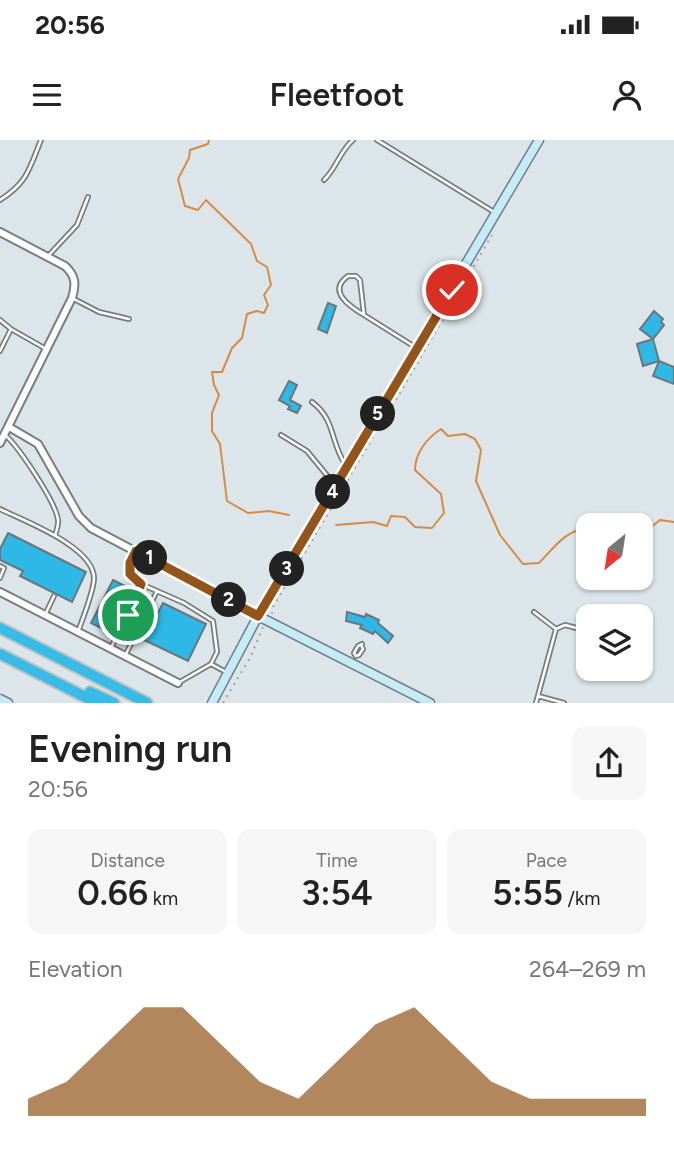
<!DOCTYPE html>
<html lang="en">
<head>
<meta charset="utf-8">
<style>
  :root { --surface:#fff; --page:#f6f6f6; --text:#222; --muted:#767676; --accent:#935519 }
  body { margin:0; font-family:Figtree,sans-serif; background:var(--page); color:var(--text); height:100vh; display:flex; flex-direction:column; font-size:26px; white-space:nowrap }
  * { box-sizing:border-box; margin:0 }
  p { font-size:23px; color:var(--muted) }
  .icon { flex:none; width:38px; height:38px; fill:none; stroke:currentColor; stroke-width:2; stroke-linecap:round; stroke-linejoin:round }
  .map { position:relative; height:563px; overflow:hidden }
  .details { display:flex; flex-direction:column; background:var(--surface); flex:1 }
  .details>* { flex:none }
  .needle { width:46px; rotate:210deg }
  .tools { position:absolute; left:576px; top:373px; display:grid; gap:14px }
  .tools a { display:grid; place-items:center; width:77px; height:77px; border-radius:14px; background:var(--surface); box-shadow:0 2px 5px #0004; font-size:35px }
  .pin { position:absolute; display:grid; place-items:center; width:60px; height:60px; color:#fff; margin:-30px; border:4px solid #fff; border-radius:50%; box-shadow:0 2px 7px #0007 }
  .km { position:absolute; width:35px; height:35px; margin:-18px; border-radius:50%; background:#222; color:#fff; font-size:19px; line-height:35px; text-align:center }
  .round { display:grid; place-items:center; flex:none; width:74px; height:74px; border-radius:14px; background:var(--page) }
  .summary { display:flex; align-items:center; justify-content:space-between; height:119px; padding:0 28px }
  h1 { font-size:38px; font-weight:600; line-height:52px }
  .stats { display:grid; grid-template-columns:repeat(3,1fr); gap:10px; height:119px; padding:7px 28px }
  .stats div { display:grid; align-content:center; border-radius:14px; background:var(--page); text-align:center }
  .stats b { font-size:35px; font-weight:600 }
  .stats small { font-size:19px; font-weight:400 }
  .stats p { font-size:19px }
  .chart { height:196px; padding:14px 28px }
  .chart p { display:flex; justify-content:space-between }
  .chart svg { width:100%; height:126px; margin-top:7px; fill:var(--accent); opacity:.7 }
  .status { display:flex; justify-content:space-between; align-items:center; height:49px; padding:0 35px; background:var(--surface); direction:ltr }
  .status svg { height:19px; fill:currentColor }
  header { display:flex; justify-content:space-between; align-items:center; height:91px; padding:0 28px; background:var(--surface); font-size:32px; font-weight:600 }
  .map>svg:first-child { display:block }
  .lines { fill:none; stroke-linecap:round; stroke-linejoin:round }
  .stream { stroke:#d88942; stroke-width:2 }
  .building { fill:#2db8e5; stroke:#6c7579; stroke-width:2 }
  .lane-casing { stroke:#767e82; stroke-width:6 }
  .street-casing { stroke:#767e82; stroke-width:10 }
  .secondary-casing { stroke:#767e82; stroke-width:11 }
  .highway-casing { stroke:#c2c3c3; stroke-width:14 }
  .path { stroke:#9da5a8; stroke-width:2; stroke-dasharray:2 5; stroke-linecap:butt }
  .lane { stroke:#fff; stroke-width:2.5 }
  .street { stroke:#fff; stroke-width:6 }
  .secondary { stroke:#c4ebf8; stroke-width:8 }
  .highway { stroke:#39bbe7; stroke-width:10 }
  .route-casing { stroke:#fff; stroke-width:14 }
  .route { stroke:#935519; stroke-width:9 }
</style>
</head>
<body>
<div class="status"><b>20:56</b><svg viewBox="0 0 49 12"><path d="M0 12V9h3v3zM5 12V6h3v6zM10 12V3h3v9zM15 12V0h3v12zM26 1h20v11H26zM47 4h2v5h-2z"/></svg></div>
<header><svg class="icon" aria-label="menu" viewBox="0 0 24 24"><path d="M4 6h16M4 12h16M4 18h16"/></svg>Fleetfoot<svg class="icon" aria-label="person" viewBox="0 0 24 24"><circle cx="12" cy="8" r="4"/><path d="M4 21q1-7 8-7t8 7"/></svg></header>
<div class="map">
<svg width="674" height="563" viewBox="0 0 674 563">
  <rect width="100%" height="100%" fill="#dce6ea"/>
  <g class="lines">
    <path class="stream" d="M 209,0 L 208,4 L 190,10 L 189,18 L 178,39 L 185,66 L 198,70 L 206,60 L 251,104 L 257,121 L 267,127 L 271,145 L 264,155 L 268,165 L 264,173 L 257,171 L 247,174 L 242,198 L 232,208 L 222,232 L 212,232 L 214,245 L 219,255 L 212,273 L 212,291 L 220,304 L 227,361 L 248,373 L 269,371 L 289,375
      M 336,385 L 373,382 L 387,386 L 391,376 L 405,377 L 415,387 L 432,388 L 444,373 L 441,354 L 415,330 C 415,313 427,298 441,289 L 448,296 L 465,294 L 475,299 L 481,310 L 476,341 L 500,395 L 523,424 L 539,423 C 554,408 565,390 588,388
      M 640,396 L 660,380 L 674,382"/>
  </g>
  <path class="building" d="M 328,163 L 336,166 L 327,193 L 318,189 Z
    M 654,171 L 663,179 L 661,182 L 664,185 L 653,199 L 640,189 Z
    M 653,199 L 659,221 L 643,226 L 637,204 Z
    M 659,221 L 674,227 L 674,244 L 653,236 Z
    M 289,241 L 297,245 L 290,260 L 301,266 L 297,273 L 288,269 L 290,266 L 279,260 Z
    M 8,393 L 86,432 L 72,462 L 20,436 L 23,431 L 0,420 L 0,409 Z
    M 113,440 L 133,450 L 111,493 L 91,483 Z
    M 163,463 L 206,484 L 188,521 L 144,500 Z
    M 347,472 L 365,477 L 366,474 L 379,480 L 378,483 L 393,496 L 388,503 L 375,491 L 373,494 L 360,488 L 362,485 L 346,481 Z"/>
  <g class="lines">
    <g class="lane-casing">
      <path id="lane" d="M 377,0 L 494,72
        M 324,40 C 336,29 340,11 353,0
        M 0,60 C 28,42 29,29 41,0
        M 49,115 L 77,85 L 88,57
        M 348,136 L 356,136 L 360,140 L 364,175 C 349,166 327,151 348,136 Z
        M 72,158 L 99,172 L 129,179
        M 364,175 L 415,207
        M 0,180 L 11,189 L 0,211
        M 11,189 L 46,209
        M 312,262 C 336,280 330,302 345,324
        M 5,295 C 18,306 56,362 58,380 C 59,385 56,391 55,396
        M 281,295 L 307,311 L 334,344
        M 0,369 C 24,381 95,407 94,439 C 93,454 83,477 78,492
        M 135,411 L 130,423 L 130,434 L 141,444
        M 0,426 L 4,428 L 0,438
        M 534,472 L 556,489
        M 45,475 L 54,456
        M 361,505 L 363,509 L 359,515 L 356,516 L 354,513 L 358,506 L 362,504
        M 111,508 L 141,444 L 184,463 L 213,481 L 217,512 L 211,524 L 226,532
        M 125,516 L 157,451
        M 178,543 L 211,524
        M 538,556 L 564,563
        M 536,563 L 556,489 L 565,485 L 588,491"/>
    </g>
    <g class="street-casing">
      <path id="street" d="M 0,92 L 65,126 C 76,136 76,145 72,158 L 0,303
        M 9,287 L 38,304 L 79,376 L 91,388 L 258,476
        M 0,452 L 178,543"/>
    </g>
    <g class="secondary-casing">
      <path id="secondary" d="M 258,476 L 430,563
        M 0,559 L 8,563
        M 212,563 L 258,476 L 539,0"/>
    </g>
    <g class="highway-casing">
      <path id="highway" d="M 0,488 L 147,563
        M 0,514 L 97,563
        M 90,552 L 114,563"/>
    </g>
    <path class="path" d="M 384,277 L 393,265 L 492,95
      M 272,474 L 273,467 L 373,297
      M 223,563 L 250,518 L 263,487"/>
    <use href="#lane" class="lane"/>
    <use href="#street" class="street"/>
    <use href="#secondary" class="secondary"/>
    <use href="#highway" class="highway"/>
  </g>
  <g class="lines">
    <g class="route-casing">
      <path id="route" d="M 128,475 L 141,444 L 130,434 L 130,423 L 136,411 L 258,476 L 452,150"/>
    </g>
    <use href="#route" class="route"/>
  </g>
</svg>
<div class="tools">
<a><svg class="needle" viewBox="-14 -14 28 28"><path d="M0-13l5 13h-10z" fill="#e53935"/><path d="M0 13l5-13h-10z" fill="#767676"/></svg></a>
<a><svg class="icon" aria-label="layers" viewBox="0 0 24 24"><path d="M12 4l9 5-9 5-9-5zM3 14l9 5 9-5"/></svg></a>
</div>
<div class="pin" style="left:128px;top:475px;background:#1e9e55"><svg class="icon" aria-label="arrive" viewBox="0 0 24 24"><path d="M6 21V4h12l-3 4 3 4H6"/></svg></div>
<div class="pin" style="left:452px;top:150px;background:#d93025"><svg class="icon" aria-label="check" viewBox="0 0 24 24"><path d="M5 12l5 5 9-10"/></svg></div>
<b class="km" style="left:150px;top:418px">1</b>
<b class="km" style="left:229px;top:460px">2</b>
<b class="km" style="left:287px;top:429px">3</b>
<b class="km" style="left:333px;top:352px">4</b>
<b class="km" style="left:378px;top:274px">5</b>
</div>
<section class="details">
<div class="summary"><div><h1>Evening run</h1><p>20:56</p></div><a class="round"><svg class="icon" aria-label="share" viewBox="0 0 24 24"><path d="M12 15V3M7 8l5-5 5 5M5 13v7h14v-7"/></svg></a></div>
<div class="stats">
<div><p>Distance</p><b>0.66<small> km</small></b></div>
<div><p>Time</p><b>3:54</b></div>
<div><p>Pace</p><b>5:55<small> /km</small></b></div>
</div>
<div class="chart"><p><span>Elevation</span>264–269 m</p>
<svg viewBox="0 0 160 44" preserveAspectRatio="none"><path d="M0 44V38L10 32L20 19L30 6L40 6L50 19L60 32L70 38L80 25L90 12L100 6L110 19L120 32L130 38L140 38L150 38L160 38V44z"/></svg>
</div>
</section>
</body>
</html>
